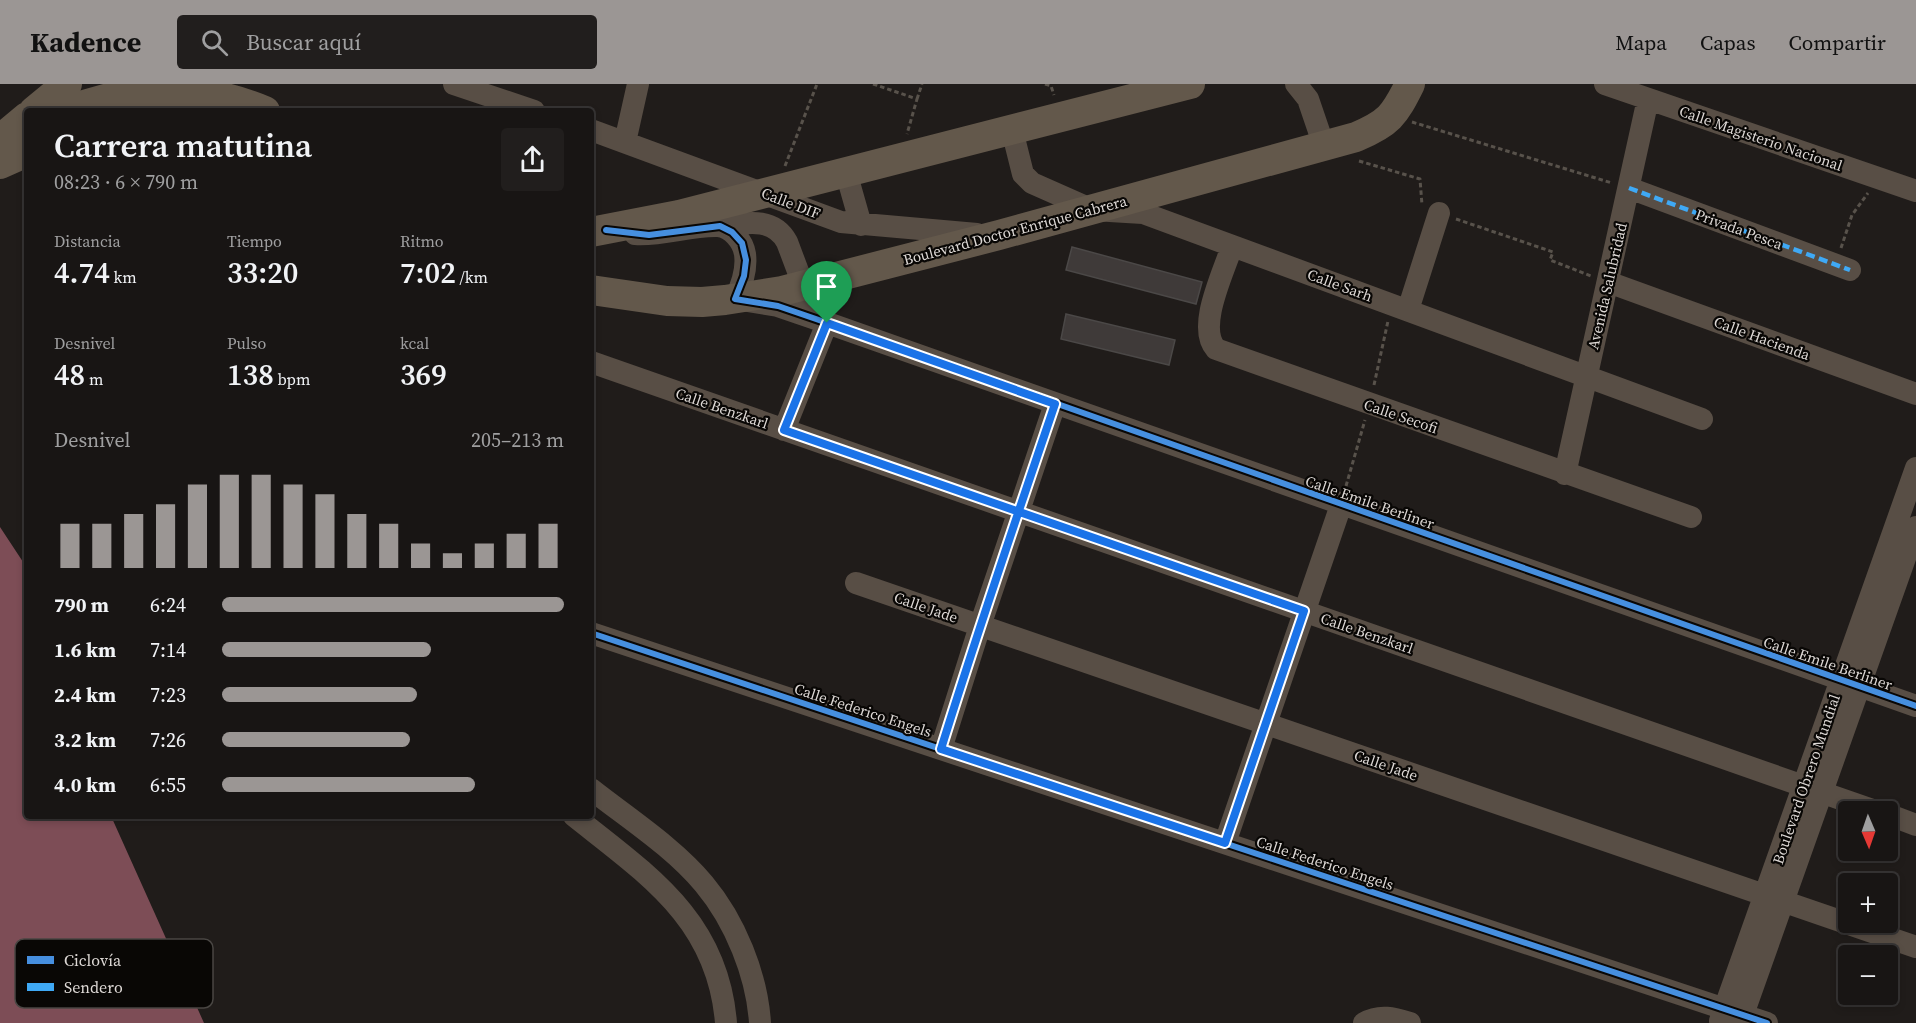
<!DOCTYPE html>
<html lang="es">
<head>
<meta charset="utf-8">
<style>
  :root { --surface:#181514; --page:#211e1d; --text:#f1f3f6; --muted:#9f9fa0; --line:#363434; --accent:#9b9694 }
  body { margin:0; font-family:"Source Serif 4",serif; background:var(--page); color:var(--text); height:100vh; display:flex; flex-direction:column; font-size:22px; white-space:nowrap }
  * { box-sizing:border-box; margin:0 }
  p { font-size:20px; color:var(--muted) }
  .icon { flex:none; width:33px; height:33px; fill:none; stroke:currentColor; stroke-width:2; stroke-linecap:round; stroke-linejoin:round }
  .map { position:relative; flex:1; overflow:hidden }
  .side { position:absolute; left:24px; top:24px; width:570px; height:711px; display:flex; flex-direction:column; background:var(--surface); border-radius:6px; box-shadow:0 3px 9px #0003,0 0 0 2px var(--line) }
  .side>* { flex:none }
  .needle { width:39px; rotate:178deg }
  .controls { position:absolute; left:1838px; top:717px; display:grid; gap:12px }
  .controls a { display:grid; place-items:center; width:60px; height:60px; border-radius:6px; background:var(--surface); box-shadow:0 3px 9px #0003,0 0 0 2px var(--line); font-size:30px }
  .pin { position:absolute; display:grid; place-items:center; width:51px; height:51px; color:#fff; margin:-62px -26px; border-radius:50% 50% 50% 0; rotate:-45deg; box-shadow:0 0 6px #0007 }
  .pin .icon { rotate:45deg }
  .round { display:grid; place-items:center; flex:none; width:63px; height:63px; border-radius:6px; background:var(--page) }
  .summary { display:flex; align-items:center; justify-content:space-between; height:102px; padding:0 30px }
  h1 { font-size:33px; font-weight:600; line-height:45px }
  .figures { display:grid; grid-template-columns:repeat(3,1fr); gap:9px; height:102px; padding:6px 30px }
  .figures div { display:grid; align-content:center }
  .figures b { font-size:30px; font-weight:600 }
  .figures small { font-size:16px; font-weight:400 }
  .figures p { font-size:16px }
  .chart { height:168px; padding:12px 30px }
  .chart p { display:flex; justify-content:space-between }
  .chart svg { width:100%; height:108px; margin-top:6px; stroke:var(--accent); stroke-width:6 }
  ul { padding:0 30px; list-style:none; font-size:20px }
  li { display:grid; grid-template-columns:96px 72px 1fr; align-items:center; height:45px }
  li i { height:15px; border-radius:8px; background:var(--accent) }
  header { display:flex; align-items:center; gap:36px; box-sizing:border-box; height:84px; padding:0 30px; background:var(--accent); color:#111 }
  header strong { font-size:28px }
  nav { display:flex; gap:33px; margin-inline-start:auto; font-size:21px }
  .search { width:420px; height:54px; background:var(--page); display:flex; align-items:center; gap:15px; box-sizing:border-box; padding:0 21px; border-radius:6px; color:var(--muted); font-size:22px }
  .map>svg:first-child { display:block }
  .water { fill:#7d4d56 }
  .building { fill:#3f3a39; stroke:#4b4847; stroke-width:1.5 }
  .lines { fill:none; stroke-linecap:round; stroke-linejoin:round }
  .path { stroke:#58524b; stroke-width:3; stroke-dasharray:4.5 3; stroke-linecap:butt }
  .minor { stroke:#584e45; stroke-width:22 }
  .major { stroke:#63584b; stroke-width:30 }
  .quiet { stroke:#3fa9f5; stroke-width:4.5; stroke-dasharray:9 4.5; stroke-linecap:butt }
  .cycleway-casing { stroke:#090705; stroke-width:10 }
  .cycleway { stroke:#468fdf; stroke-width:6 }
  .route-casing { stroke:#fff; stroke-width:12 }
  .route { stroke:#1a73e8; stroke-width:8 }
  .labels { text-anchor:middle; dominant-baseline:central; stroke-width:4.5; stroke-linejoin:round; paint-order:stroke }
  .street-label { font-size:15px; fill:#ddd8d5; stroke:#090705 }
  .key { fill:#090705; stroke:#494643; stroke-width:1.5 }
  .key-label { font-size:16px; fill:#ddd8d5 }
</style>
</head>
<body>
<header>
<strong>Kadence</strong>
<div class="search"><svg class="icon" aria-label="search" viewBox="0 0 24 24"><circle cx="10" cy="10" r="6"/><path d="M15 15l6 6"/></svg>Buscar aquí</div>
<nav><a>Mapa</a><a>Capas</a><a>Compartir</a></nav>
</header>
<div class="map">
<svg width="1916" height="939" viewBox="0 0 1916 939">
  <rect width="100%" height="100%" fill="#201c1a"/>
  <path class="water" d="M 0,443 L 27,484 L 27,732 L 111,732 L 204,939 L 0,939 Z"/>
  <path class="building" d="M 1072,163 L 1202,198 L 1196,220 L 1066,186 Z
    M 1066,230 L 1175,256 L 1169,281 L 1061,255 Z"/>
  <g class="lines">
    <path class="path" d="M 873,0 L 917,15 L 907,50
      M 1045,0 L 1051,2 L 1054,11
      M 917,15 L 922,0
      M 1412,38 L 1612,99
      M 1359,77 L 1420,95 L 1422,121
      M 785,82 L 817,0
      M 1456,135 L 1553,168 L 1550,176 L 1591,192
      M 1841,164 L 1852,131 L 1868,109
      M 1374,301 L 1388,237
      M 1346,402 L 1365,336"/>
    <path class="minor" d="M 454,0 L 534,27
      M 1296,0 L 1308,15 L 1324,62
      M 1605,0 L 1916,107
      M 591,46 L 841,138 L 977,150
      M 1012,46 L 1023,90 L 1032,99 L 1093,126 L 1143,129 L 1702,335
      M 625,58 L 638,0
      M 846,88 L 861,141
      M 1629,104 L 1850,186
      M 720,142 C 745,139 773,132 787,158 L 816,235
      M 635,150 C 663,152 690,141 718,142 C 731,143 743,157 745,170 C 747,185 742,201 735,215 L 778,222 L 816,235 L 1916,622
      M 1232,162 C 1224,188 1196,243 1216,265 L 1691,433
      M 1608,198 L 1916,310
      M 1408,226 L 1439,129
      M 591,278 L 1878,728
      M 784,346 L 827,239
      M 1565,390 L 1648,15
      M 856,499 L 1916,863
      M 591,549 L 1767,939
      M 941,665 L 980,542 L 1055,320
      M 591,705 C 629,735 673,763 704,800 C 735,837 757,891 760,939
      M 1887,730 L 1916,741
      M 574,732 C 648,791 718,836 726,939
      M 1225,759 L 1341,421
      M 1720,937 L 1916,384
      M 1364,939 C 1380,930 1394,934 1410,939
      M 1740,939 L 1916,443"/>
    <path class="major" d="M 34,27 L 67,0
      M 68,27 C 133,1 201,0 265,27
      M 2,54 L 27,33
      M 0,80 L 27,68
      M 591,148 L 679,131 L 1190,0
      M 591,206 L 667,217 L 702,218 L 725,216 L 782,207 L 999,151 L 1356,53 C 1389,39 1394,32 1410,0"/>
    <path class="quiet" d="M 1629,104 L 1850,186"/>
    <g class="cycleway-casing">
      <path id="cycleway" d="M 606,146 L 649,151 L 720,142 L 732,148 L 742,159 L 746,176 L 744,192 L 735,215 L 778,222 L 816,235 L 1916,622
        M 591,549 L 1767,939"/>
    </g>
    <use href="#cycleway" class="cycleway"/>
  </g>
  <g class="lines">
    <g class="route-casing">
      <path id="route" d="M 827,239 L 1055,320 C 1016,435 977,549 941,665 L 1225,759 L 1304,527 C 1131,467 958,406 784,346 L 827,239"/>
    </g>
    <use href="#route" class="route"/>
  </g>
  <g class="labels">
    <g class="street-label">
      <text transform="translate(1761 54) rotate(19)">Calle Magisterio Nacional</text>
      <text transform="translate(791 119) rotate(21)">Calle DIF</text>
      <text transform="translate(1739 145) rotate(20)">Privada Pesca</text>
      <text transform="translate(1015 146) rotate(-15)">Boulevard Doctor Enrique Cabrera</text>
      <text transform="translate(1340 201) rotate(20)">Calle Sarh</text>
      <text transform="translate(1607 202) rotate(-77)">Avenida Salubridad</text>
      <text transform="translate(1762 254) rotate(20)">Calle Hacienda</text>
      <text transform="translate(722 324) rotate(19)">Calle Benzkarl</text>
      <text transform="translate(1401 332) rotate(19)">Calle Secofi</text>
      <text transform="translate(1370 418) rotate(19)">Calle Emile Berliner</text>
      <text transform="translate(926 523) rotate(19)">Calle Jade</text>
      <text transform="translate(1367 549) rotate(19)">Calle Benzkarl</text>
      <text transform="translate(1828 579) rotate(19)">Calle Emile Berliner</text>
      <text transform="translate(863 626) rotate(18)">Calle Federico Engels</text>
      <text transform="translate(1386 681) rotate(19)">Calle Jade</text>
      <text transform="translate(1806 695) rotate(-71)">Boulevard Obrero Mundial</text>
      <text transform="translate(1325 779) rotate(18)">Calle Federico Engels</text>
    </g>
  </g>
  <rect x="15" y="855" width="198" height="69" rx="9" class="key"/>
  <rect x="27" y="872" width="27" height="8" fill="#468fdf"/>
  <rect x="27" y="899" width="27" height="8" fill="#3fa9f5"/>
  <g class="key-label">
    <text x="64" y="882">Ciclovía</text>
    <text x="64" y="909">Sendero</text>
  </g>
</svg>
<div class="controls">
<a><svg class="needle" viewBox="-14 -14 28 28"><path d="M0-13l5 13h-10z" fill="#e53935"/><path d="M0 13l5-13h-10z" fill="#9f9fa0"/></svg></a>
<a>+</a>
<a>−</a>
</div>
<div class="pin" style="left:827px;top:239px;background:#1e9e55"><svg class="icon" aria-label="arrive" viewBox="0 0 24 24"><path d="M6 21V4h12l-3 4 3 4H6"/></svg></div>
<section class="side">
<div class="summary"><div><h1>Carrera matutina</h1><p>08:23 · 6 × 790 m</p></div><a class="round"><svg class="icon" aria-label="share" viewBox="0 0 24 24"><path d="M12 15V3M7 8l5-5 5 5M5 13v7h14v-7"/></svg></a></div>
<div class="figures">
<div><p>Distancia</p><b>4.74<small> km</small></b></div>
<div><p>Tiempo</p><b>33:20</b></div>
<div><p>Ritmo</p><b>7:02<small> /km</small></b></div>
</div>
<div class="figures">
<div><p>Desnivel</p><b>48<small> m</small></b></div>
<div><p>Pulso</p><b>138<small> bpm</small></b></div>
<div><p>kcal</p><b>369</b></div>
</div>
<div class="chart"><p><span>Desnivel</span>205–213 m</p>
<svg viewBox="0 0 160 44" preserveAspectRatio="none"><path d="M5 44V26M15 44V26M25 44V22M35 44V18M45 44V10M55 44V6M65 44V6M75 44V10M85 44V14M95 44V22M105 44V26M115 44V34M125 44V38M135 44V34M145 44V30M155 44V26"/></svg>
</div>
<ul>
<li><b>790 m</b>6:24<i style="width:100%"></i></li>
<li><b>1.6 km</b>7:14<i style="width:61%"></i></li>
<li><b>2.4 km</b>7:23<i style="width:57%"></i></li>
<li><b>3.2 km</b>7:26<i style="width:55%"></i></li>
<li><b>4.0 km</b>6:55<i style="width:74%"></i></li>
</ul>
</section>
</div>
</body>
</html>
